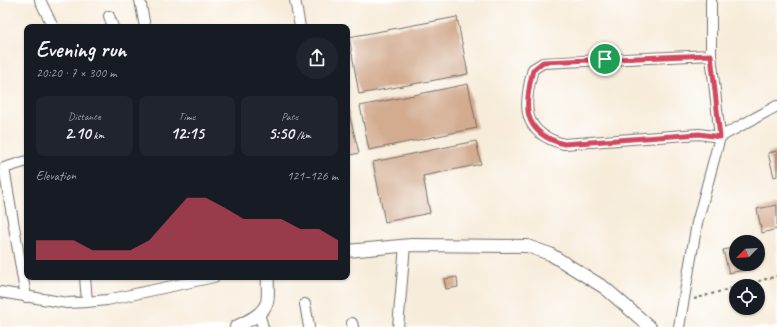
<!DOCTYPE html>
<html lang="en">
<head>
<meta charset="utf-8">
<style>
  :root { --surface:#171b24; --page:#20242c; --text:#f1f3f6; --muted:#9ea1a6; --accent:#d1495b }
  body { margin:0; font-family:Caveat,sans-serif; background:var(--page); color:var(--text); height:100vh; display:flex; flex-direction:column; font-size:15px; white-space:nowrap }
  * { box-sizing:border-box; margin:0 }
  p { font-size:13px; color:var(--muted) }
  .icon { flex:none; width:22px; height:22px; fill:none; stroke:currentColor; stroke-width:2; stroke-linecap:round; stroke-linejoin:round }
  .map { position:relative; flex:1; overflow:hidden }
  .drawer { position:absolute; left:24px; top:24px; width:326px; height:256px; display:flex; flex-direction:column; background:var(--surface); border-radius:8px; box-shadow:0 1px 3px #0004 }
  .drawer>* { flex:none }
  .needle { width:26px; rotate:246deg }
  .controls { position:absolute; left:729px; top:235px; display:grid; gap:8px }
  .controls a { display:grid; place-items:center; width:36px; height:36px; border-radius:50%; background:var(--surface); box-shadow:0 1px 3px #0004; font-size:20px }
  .pin { position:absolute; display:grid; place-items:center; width:34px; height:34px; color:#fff; margin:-17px; border:2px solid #fff; border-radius:50%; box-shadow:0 1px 4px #0007 }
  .round { display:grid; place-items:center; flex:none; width:42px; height:42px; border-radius:21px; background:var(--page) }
  .head { display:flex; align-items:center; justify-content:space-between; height:68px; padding:0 12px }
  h1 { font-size:22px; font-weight:700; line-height:30px }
  .stats { display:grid; grid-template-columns:repeat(3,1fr); gap:6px; height:68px; padding:4px 12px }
  .stats div { display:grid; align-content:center; border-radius:8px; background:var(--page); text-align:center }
  .stats b { font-size:17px; font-weight:700 }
  .stats small { font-size:11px; font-weight:400 }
  .stats p { font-size:11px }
  .chart { height:112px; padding:8px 12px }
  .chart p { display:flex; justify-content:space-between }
  .chart svg { width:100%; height:72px; margin-top:4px; fill:var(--accent); opacity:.7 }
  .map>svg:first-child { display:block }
  .building { fill:#d3ac90 }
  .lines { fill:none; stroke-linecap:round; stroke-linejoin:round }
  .minor-casing { stroke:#726f68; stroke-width:12 }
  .tertiary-casing { stroke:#726f68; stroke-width:14 }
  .path { stroke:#726f68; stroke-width:2; stroke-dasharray:3 3; stroke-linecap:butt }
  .minor { stroke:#fff; stroke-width:10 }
  .tertiary { stroke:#fff; stroke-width:12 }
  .route-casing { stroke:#fff; stroke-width:8 }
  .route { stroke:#d1495b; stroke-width:5 }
</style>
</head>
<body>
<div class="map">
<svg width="777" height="327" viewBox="0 0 777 327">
  <rect width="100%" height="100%" fill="#fff"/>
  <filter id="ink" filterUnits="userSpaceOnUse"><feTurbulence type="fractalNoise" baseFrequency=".025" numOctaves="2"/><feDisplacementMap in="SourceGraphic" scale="8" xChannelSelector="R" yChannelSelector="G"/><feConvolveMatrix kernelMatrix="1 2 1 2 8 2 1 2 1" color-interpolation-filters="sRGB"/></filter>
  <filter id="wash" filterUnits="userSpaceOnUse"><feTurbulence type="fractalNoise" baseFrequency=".012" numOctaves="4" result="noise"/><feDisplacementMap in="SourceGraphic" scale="16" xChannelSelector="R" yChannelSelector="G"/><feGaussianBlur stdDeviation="0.9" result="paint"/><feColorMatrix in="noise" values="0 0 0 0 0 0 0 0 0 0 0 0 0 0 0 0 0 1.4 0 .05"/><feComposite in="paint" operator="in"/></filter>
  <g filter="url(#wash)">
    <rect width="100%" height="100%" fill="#f7ecda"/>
    <g id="blocks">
      <path class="building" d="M 457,17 L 468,74 L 359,94 L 349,37 Z
        M 468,84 L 477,128 L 369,150 L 360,106 Z
        M 347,105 L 359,153 L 347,156 Z
        M 476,141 L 481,164 L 423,176 L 430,213 L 385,222 L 373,162 Z
        M 777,151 L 777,176 L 774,177 L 768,153 Z
        M 777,205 L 777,229 L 762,233 L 757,209 Z
        M 736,247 L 736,264 L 753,264 L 754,268 L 729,273 L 723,250 Z
        M 457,277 L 458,287 L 446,289 L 444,279 Z"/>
    </g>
  </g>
  <g filter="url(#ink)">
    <use href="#blocks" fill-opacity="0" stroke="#726f68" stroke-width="1"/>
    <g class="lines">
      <g class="minor-casing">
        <path id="minor" d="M 40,0 L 53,27
          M 140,0 L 145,27
          M 295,0 L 300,27
          M 711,0 L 711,55 L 720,137 L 699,134 L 564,144 C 521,133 523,105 533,69 L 543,63 L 711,55
          M 109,16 L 113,27
          M 85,277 L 87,302
          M 0,292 L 67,303 L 87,302 L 107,300 L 214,277
          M 26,297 L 4,168 L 27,161
          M 305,304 L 309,327
          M 259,314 L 263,327
          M 352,323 L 353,327
          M 398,327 L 405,245
          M 679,327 L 697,223 L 720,137 L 777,106"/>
      </g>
      <g class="tertiary-casing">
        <path id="tertiary" d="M 347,251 L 411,245 L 527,246 L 550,254 L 605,288 L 650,327
          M 236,327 C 247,321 263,315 267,302 C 269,295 267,285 268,277"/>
      </g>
      <path class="path" d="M 741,286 L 777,276
        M 694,299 L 736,287"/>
      <use href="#minor" class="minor"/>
      <use href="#tertiary" class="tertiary"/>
    </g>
  </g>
  <g class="lines" filter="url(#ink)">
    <g class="route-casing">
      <path id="route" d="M 711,55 L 720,137 L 699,134 L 564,144 C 521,133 524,105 533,70 L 543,62 Z"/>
    </g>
    <use href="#route" class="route"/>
  </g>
</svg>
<div class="controls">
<a><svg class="needle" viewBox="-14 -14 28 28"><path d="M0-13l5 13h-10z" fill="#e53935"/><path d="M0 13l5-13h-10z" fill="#9ea1a6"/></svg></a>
<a><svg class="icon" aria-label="locate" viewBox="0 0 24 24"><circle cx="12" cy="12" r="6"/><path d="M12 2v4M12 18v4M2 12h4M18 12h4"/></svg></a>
</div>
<div class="pin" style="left:605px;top:59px;background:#1e9e55"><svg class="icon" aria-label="arrive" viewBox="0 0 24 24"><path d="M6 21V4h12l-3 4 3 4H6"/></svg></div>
<section class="drawer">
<div class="head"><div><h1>Evening run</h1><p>20:20 · 7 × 300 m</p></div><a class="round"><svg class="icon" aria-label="share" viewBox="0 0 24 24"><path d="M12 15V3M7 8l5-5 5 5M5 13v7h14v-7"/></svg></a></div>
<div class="stats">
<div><p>Distance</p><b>2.10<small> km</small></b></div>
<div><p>Time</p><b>12:15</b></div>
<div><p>Pace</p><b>5:50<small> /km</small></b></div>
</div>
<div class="chart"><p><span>Elevation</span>121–126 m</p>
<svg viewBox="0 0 160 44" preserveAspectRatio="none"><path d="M0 44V32L10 32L20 32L30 38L40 38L50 38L60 32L70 19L80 6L90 6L100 12L110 19L120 19L130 19L140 25L150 25L160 32V44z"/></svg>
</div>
</section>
</div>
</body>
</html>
